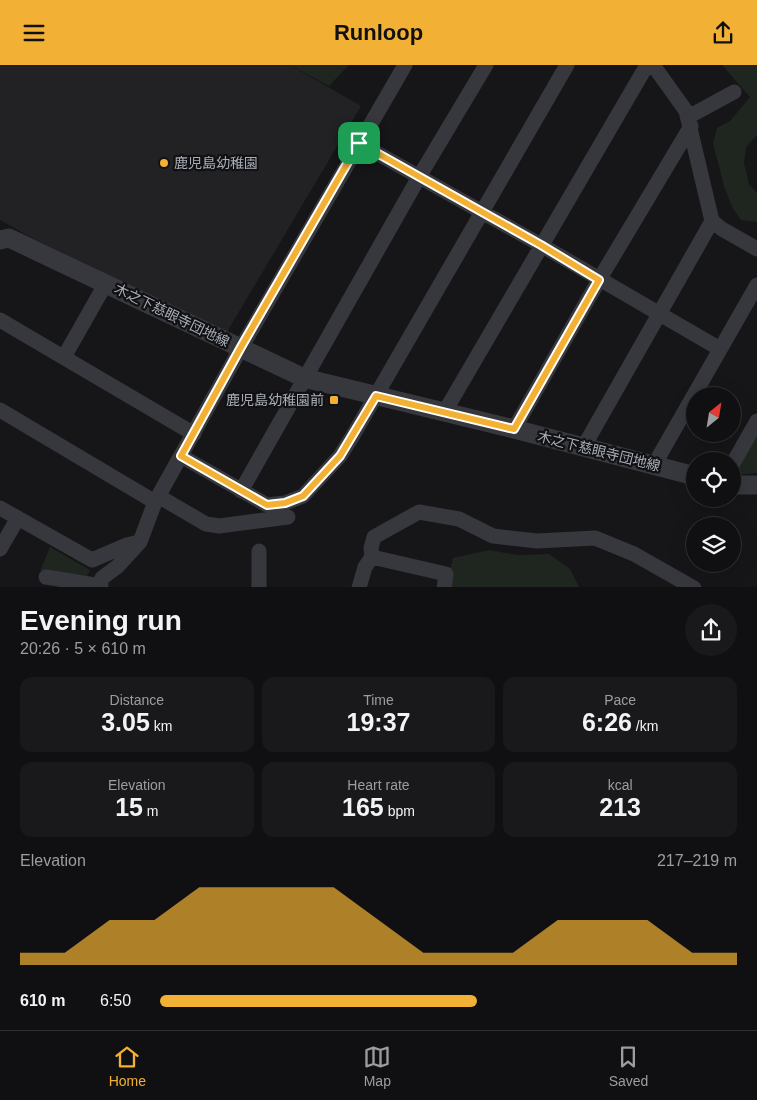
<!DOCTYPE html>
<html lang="en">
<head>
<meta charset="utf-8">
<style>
  :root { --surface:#101012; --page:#19191b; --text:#f1f3f6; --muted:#9c9d9f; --line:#303032; --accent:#f2b134 }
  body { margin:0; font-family:Arial,"Noto Sans JP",sans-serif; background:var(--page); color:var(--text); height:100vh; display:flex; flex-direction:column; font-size:19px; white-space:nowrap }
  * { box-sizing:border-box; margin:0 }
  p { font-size:16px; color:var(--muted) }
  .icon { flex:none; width:28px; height:28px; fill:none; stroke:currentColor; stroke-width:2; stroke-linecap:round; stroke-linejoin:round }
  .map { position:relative; height:522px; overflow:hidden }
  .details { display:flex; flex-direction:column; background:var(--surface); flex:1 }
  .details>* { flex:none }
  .needle { width:32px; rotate:30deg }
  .buttons { position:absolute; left:686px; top:322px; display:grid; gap:10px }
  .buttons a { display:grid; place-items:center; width:55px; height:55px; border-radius:50%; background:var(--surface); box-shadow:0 5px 20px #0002,0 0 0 1px var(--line); font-size:25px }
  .pin { position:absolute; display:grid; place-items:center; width:42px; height:42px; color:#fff; margin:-21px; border-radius:10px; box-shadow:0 2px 8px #0006 }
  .round { display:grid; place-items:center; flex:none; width:52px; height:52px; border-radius:26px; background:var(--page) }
  .overview { display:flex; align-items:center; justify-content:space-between; height:85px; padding:0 20px }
  h1 { font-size:28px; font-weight:700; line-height:38px }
  .stats { display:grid; grid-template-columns:repeat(3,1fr); gap:8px; height:85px; padding:5px 20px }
  .stats div { display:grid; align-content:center; border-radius:12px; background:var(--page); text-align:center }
  .stats b { font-size:25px; font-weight:700 }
  .stats small { font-size:14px; font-weight:400 }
  .stats p { font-size:14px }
  .chart { height:140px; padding:10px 20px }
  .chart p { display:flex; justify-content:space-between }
  .chart svg { width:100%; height:90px; margin-top:5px; fill:var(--accent); opacity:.7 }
  ul { padding:0 20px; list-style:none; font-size:16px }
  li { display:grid; grid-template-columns:80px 60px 1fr; align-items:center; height:38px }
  li i { height:12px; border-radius:6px; background:var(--accent) }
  header { display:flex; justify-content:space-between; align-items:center; height:65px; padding:0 20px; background:var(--accent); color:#111; font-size:22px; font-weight:700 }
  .tabs { display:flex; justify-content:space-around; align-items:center; height:70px; border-top:1px solid var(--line); background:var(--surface); font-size:14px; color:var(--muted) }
  .tabs a { display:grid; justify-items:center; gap:2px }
  .tabs .active { color:var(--accent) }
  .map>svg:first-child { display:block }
  .built { fill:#222225 }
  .green { fill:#1e261f }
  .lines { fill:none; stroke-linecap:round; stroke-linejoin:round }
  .minor { stroke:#37383d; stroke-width:15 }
  .tertiary { stroke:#37383d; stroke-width:19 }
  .route-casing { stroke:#fff; stroke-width:10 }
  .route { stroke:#f2b134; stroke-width:6 }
  .poi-dot { fill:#f2b134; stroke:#111113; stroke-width:2 }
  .labels { text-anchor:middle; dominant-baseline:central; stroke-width:4.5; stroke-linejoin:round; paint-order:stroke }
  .poi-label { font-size:14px; fill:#a8adb8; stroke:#111113; text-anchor:start }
  .street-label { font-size:14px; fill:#a8adb8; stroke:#111113 }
</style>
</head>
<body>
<header><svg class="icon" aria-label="menu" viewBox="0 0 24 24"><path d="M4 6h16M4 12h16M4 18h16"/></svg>Runloop<svg class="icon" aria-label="share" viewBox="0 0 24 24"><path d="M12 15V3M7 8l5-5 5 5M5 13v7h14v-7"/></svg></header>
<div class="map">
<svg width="757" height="523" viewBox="0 0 757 523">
  <rect width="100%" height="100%" fill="#161618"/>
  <path class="built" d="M 0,0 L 290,0 L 361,41 L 227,267 L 32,173 L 0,155 Z"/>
  <path class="green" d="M 290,0 L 349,0 L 329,21 Z
    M 722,0 L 757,0 L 757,70 L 746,82 L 744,98 L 749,119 L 757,128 L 757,157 L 741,155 L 732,142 L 724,121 L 713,78 L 717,63 L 730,56 L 750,32 Z
    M 757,366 L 757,408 L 736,410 L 734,407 Z
    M 50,482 L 90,505 L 87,511 L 40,506 Z
    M 489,485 L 517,490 L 549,489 L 570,504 L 579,522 L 446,523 L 453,493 Z"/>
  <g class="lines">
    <path class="minor" d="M 653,0 L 686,46 L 712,156 L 722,164 L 757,184
      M 688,52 L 734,27
      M 359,78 L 541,180 L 720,284
      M 0,255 L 194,369
      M 64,292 L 106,218
      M 0,345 L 155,437
      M 444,348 L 647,0
      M 514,364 L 599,215 L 691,61
      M 583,383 L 712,156
      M 181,391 L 267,440 L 285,438 L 303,431 L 340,391 L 352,372 L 567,0
      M 654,400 L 757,220
      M 732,400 L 757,356
      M 241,426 L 419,112 L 486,0
      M 158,431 L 206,459 L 219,461 L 288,452
      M 0,443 L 92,495 L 127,480 L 139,477
      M 0,484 L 18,453
      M 372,492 L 446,509 L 444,523
      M 46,512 L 101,521
      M 100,523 L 102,513 L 118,501 L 140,477 L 155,437 L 241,283 L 405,0
      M 259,523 L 259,486
      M 359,523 L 365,502 L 372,492 L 371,483 L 374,472 L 419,447 L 459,454 L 493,471 L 537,476 L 595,473 L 634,489 L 694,523"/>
    <path class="tertiary" d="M 0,175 L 9,173 L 304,313 L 514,364 L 695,411
      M 732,420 L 757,420"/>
  </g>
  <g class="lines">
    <g class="route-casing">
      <path id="route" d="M 359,78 L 541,180 L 599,215 L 514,364 L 376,331 L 340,391 L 303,431 L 285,438 L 267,440 L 181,391 L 241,282 Z"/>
    </g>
    <use href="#route" class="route"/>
  </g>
  <g class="poi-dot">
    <circle cx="164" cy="98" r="5"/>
    <rect x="329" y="330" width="10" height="10" rx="2.5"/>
  </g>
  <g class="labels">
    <g class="poi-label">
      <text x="174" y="98">鹿児島幼稚園</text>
      <text x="324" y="335" text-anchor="end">鹿児島幼稚園前</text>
    </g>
    <g class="street-label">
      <text transform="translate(172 250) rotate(26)">木之下慈眼寺団地線</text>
      <text transform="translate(599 386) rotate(14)">木之下慈眼寺団地線</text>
    </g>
  </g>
</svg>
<div class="buttons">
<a><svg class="needle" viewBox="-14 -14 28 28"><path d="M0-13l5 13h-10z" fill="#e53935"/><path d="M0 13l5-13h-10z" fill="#9c9d9f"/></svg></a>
<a><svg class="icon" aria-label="locate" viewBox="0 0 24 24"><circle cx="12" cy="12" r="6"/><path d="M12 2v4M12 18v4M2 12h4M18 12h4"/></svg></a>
<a><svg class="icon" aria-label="layers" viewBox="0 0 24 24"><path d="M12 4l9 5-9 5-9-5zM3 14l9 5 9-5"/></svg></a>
</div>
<div class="pin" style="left:359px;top:78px;background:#1e9e55"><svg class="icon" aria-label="arrive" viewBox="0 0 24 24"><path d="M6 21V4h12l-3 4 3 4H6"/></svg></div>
</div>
<section class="details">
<div class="overview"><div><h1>Evening run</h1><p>20:26 · 5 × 610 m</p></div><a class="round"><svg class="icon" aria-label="share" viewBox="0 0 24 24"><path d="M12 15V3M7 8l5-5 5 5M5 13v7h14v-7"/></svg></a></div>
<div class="stats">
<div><p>Distance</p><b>3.05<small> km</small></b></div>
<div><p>Time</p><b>19:37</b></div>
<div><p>Pace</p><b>6:26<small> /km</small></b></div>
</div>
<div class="stats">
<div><p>Elevation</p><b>15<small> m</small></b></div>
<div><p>Heart rate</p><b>165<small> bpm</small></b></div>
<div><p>kcal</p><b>213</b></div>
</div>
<div class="chart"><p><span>Elevation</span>217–219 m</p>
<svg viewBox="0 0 160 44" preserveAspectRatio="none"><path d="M0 44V38L10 38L20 22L30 22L40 6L50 6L60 6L70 6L80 22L90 38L100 38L110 38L120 22L130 22L140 22L150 38L160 38V44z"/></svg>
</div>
<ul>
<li><b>610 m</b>6:50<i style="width:55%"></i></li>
</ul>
</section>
<nav class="tabs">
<a class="active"><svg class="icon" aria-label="home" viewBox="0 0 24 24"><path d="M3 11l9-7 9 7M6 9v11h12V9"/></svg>Home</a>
<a><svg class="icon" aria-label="map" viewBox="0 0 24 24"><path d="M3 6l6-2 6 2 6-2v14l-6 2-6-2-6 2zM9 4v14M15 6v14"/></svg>Map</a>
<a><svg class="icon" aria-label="saved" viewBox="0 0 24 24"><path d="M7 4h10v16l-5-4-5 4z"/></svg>Saved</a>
</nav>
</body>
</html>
